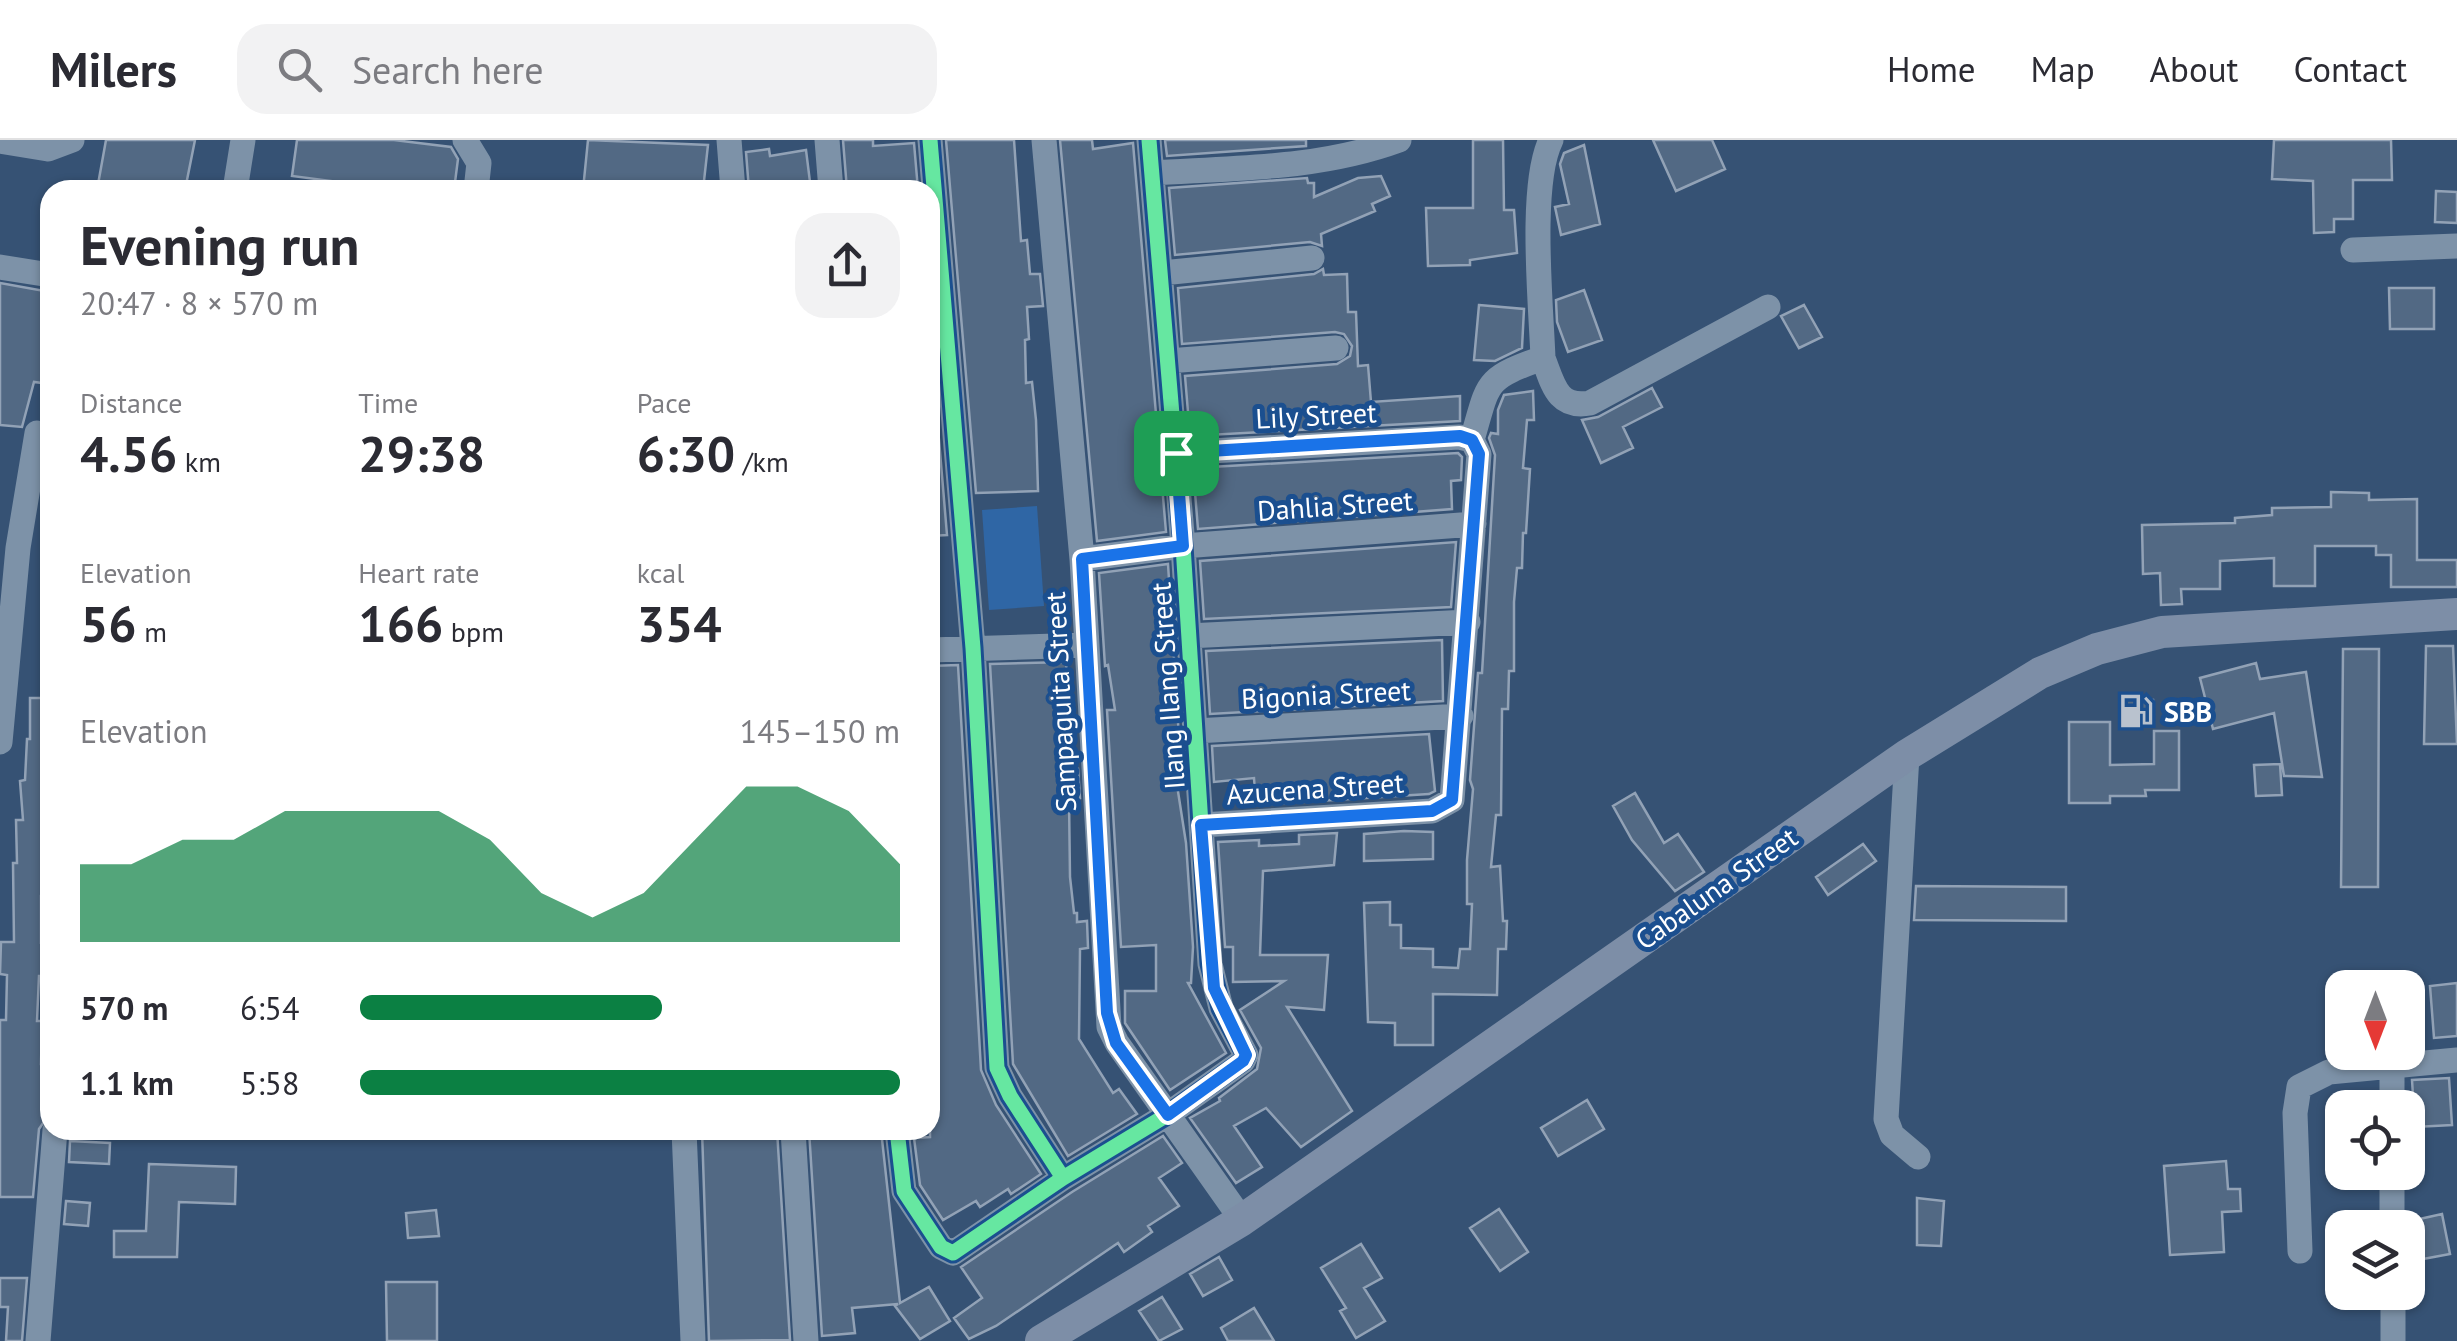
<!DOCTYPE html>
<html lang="en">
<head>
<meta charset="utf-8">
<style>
  :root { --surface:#fff; --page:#f2f2f3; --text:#2b2b33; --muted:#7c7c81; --line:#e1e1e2; --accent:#0b8043 }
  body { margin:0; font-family:"PT Sans",sans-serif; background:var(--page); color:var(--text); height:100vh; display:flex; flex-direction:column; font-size:38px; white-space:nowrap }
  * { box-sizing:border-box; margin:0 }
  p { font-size:32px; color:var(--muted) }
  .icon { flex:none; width:55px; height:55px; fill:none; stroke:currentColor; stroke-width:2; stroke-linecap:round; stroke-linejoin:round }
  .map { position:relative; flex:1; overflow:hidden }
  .drawer { position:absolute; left:40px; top:40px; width:900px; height:960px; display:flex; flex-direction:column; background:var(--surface); border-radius:30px; box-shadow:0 2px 8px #0004 }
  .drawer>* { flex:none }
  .needle { width:65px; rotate:180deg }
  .fabs { position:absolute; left:2325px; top:830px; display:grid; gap:20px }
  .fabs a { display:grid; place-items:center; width:100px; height:100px; border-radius:20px; background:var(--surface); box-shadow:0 2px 8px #0004; font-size:50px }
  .pin { position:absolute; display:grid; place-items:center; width:85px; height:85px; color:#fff; margin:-42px; border-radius:20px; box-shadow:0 5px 15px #0006 }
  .round { display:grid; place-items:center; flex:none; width:105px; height:105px; border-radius:30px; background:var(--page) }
  .headline { display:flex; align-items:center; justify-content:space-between; height:170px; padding:0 40px }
  h1 { font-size:55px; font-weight:800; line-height:75px }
  .metrics { display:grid; grid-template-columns:repeat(3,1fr); gap:15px; height:170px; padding:10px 40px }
  .metrics div { display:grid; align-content:center }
  .metrics b { font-size:50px; font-weight:800 }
  .metrics small { font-size:28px; font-weight:400 }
  .metrics p { font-size:28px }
  .chart { height:280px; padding:20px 40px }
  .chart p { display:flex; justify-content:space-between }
  .chart svg { width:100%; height:180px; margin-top:10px; fill:var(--accent); opacity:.7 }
  ul { padding:0 40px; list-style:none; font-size:32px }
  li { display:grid; grid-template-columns:160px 120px 1fr; align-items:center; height:75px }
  li i { height:25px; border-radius:12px; background:var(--accent) }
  header { display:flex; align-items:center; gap:60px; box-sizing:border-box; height:140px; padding:0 50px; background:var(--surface); border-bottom:2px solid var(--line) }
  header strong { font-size:48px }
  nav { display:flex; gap:55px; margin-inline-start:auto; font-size:35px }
  .search { width:700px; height:90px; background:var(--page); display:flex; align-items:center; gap:25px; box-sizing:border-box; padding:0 35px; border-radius:30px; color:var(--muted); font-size:38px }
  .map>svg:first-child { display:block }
  .green { fill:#2f66a5 }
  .building { fill:#526984; stroke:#92a2b6; stroke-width:2.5 }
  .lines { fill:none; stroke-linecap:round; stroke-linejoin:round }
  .minor { stroke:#7d92a8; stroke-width:25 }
  .major { stroke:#7d8ea7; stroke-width:32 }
  .cycleway-casing { stroke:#1b4f8f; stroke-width:21 }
  .cycleway { stroke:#66e7a1; stroke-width:15 }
  .route-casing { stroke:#fff; stroke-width:20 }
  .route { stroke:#1a73e8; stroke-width:12 }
  .labels { text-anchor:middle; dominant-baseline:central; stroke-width:10; stroke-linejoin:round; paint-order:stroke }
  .street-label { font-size:28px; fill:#fff; stroke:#1b4f8f }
  .poi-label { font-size:28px; font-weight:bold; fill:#fff; stroke:#1b4f8f; text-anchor:start }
</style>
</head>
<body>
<header>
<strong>Milers</strong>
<div class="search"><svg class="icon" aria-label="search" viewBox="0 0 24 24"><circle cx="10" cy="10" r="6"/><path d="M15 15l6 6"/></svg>Search here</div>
<nav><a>Home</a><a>Map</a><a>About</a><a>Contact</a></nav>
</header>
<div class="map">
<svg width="2457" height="1201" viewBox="0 0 2457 1201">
  <rect width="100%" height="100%" fill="#365274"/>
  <path class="green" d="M 1037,366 L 1044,466 L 989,470 L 982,370 Z"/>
  <path class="building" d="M 106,0 L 195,0 L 185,50 L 97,50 Z
    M 297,0 L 394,0 L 451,7 L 458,19 L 454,50 L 400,50 L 292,36 Z
    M 588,0 L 708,5 L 703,50 L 583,50 Z
    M 843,0 L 873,0 L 873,6 L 914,3 L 918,50 L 847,50 Z
    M 946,0 L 1014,0 L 1021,101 L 1027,100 L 1030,134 L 1040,134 L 1043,166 L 1027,167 L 1029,199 L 1025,200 L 1026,243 L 1032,242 L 1036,280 L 1038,351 L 976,353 Z
    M 1060,0 L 1092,0 L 1093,9 L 1133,3 L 1166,392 L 1097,401 Z
    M 1165,0 L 1306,0 L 1306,6 L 1167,16 Z
    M 1473,0 L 1503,0 L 1504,70 L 1514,70 L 1517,113 L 1470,120 L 1470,125 L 1428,126 L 1426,68 L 1473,68 Z
    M 1653,0 L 1712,0 L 1725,29 L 1676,51 Z
    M 2274,0 L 2391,0 L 2392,40 L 2353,40 L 2353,79 L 2334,79 L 2334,92 L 2314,93 L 2313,41 L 2272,39 Z
    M 1584,5 L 1600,84 L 1561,95 L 1555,67 L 1569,64 L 1560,24 L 1564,13 Z
    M 769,9 L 770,16 L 806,10 L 811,50 L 749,50 L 746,12 Z
    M 1381,36 L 1390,56 L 1372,64 L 1375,71 L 1321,94 L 1322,106 L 1310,102 L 1175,115 L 1169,48 L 1307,38 L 1308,43 L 1314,43 L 1314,57 L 1358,38 Z
    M 2436,51 L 2457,52 L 2457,83 L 2435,82 Z
    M 1323,129 L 1324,135 L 1347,134 L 1348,172 L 1356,172 L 1358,226 L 1368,225 L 1371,262 L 1460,256 L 1460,281 L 1190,296 L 1185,236 L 1337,224 L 1350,216 L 1352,206 L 1344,194 L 1335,192 L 1182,204 L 1178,148 L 1314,134 Z
    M 0,143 L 50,152 L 47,198 L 50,199 L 50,244 L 34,242 L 22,287 L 0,285 Z
    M 2389,148 L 2434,148 L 2434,189 L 2390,189 Z
    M 1584,150 L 1602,200 L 1568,212 L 1557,182 L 1556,160 Z
    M 1479,165 L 1524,169 L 1522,208 L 1495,221 L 1474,220 Z
    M 1804,165 L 1822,197 L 1799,208 L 1781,176 Z
    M 930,193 L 947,395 L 930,396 Z
    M 1652,248 L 1662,267 L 1623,287 L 1633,308 L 1601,323 L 1582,280 L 1598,277 Z
    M 1533,251 L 1534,280 L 1527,280 L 1523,328 L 1530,329 L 1526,393 L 1523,393 L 1522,428 L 1517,428 L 1514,462 L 1514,531 L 1509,531 L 1508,569 L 1502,569 L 1501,675 L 1496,675 L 1491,727 L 1500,726 L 1503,781 L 1507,781 L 1506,809 L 1498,809 L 1497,855 L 1433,854 L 1433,905 L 1395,905 L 1395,883 L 1368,882 L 1364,763 L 1390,762 L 1390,785 L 1401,785 L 1401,808 L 1433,809 L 1433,827 L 1458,828 L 1460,809 L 1470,809 L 1472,764 L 1467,764 L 1467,720 L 1473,649 L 1470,640 L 1478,533 L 1482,533 L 1495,315 L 1489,298 L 1491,293 L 1498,294 L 1498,270 L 1504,255 Z
    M 1458,313 L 1462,317 L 1461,340 L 1451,341 L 1452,369 L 1198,389 L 1193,328 Z
    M 2331,352 L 2369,353 L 2369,360 L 2417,359 L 2417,420 L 2457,420 L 2457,447 L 2391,447 L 2391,415 L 2376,415 L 2376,406 L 2315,406 L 2315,446 L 2274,446 L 2274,418 L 2220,421 L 2220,449 L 2181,449 L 2182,464 L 2161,465 L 2160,433 L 2143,434 L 2142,385 L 2235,383 L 2235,378 L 2272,375 L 2272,368 L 2331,367 Z
    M 1456,402 L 1451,467 L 1204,479 L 1200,421 Z
    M 1168,424 L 1182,645 L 1177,645 L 1186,703 L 1193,807 L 1191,843 L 1188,843 L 1226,913 L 1170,950 L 1125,883 L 1125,851 L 1156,851 L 1156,805 L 1121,807 L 1107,570 L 1115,570 L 1108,525 L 1105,526 L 1099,433 Z
    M 1442,500 L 1443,561 L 1210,574 L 1206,511 Z
    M 2426,506 L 2453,506 L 2457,604 L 2424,604 Z
    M 2343,509 L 2379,509 L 2378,747 L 2341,747 Z
    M 1066,522 L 1073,585 L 1066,585 L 1069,630 L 1078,629 L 1080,658 L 1069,659 L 1070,737 L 1074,773 L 1077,773 L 1077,782 L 1087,781 L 1088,808 L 1080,809 L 1079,899 L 1113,953 L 1119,949 L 1137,974 L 1068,1016 L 1013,924 L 990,524 Z
    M 2256,523 L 2260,539 L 2306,532 L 2322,637 L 2284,636 L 2274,573 L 2213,589 L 2200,538 Z
    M 958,525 L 981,930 L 996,965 L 1041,1034 L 1011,1054 L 1008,1049 L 980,1067 L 976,1061 L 943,1080 L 920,1045 L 914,998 L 930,997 L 930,526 Z
    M 30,558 L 50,558 L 48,756 L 41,756 L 41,803 L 50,804 L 50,836 L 39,836 L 37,881 L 42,881 L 41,924 L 50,924 L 48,976 L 39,989 L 33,1057 L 0,1057 L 0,880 L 6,880 L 7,835 L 0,834 L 1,802 L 14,802 L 13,723 L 17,723 L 16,680 L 23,680 L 20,641 L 25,640 L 27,599 L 30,599 Z
    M 2120,559 L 2153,560 L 2153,582 L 2120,582 Z
    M 2069,582 L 2110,582 L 2110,625 L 2154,624 L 2154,591 L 2179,591 L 2179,650 L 2145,650 L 2146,656 L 2110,656 L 2110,663 L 2069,663 Z
    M 1429,594 L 1435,651 L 1429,654 L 1256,665 L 1254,638 L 1214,642 L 1212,606 Z
    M 2280,624 L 2282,655 L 2256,656 L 2254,625 Z
    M 1635,653 L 1664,703 L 1678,694 L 1704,732 L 1675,751 L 1632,700 L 1613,666 Z
    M 1404,691 L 1433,692 L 1433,719 L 1364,721 L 1364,694 Z
    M 1337,693 L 1334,725 L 1263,731 L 1260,815 L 1328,815 L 1324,870 L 1287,867 L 1352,971 L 1301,1007 L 1266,968 L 1234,986 L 1262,1027 L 1236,1043 L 1190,978 L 1220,961 L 1219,958 L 1257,929 L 1261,908 L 1240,870 L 1284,841 L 1233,842 L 1233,807 L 1225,807 L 1218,702 L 1259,700 L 1259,706 L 1299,704 L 1299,695 Z
    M 1863,704 L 1876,721 L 1828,755 L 1816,737 Z
    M 1916,746 L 2066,747 L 2066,781 L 1914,780 Z
    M 2457,843 L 2457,896 L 2434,898 L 2430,846 Z
    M 2449,938 L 2452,985 L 2415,987 L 2412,940 Z
    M 1587,960 L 1604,989 L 1558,1016 L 1541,988 Z
    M 702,990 L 777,990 L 790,1200 L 709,1201 Z
    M 809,990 L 881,990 L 900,1163 L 929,1147 L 950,1181 L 920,1199 L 895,1166 L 898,1164 L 852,1168 L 855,1193 L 822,1196 Z
    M 1163,996 L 1182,1023 L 1159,1038 L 1179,1066 L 1148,1086 L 1152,1092 L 1124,1112 L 1118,1103 L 996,1186 L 969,1199 L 954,1178 L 982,1158 L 961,1127 L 1072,1052 Z
    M 70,1001 L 110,1003 L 109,1024 L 69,1022 Z
    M 2226,1021 L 2228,1049 L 2240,1049 L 2241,1071 L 2222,1072 L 2224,1112 L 2170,1115 L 2164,1026 Z
    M 149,1024 L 236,1027 L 235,1064 L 179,1062 L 177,1117 L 114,1117 L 114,1091 L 146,1091 Z
    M 1917,1058 L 1944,1061 L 1941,1106 L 1917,1105 Z
    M 66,1061 L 90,1063 L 88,1086 L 64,1084 Z
    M 1499,1069 L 1528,1112 L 1500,1131 L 1470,1088 Z
    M 436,1070 L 439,1096 L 408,1098 L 406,1073 Z
    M 2442,1074 L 2450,1114 L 2423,1119 L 2415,1080 Z
    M 1361,1104 L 1382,1138 L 1364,1148 L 1385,1181 L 1356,1198 L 1340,1171 L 1346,1168 L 1321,1128 Z
    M 1219,1117 L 1232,1140 L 1203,1156 L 1190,1134 Z
    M 0,1138 L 27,1138 L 22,1201 L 6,1201 L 8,1167 L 0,1167 Z
    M 386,1142 L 437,1142 L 437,1201 L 387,1201 Z
    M 1162,1157 L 1182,1189 L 1159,1201 L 1139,1171 Z
    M 1254,1168 L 1274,1201 L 1228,1201 L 1221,1188 Z"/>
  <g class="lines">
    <path class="minor" d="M 465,0 L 479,23 L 476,50
      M 729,0 L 733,50
      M 827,0 L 831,50
      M 930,0 L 973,508 L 997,928 L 1010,956 L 1063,1038
      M 1044,0 L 1082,419 L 1109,887 L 1117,903 L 1242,1080
      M 0,1 L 48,9 L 72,0
      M 1152,33 C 1236,28 1320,29 1399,0
      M 235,50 L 243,0
      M 2353,110 L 2457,106
      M 0,127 L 50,135
      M 1162,133 L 1312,118
      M 1543,218 C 1541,165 1529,44 1551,0
      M 1168,221 L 1336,208
      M 1472,300 C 1489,242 1483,239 1543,218 C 1553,244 1557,269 1590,263 L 1768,167
      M 1176,313 L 1459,297 L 1472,300 L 1479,314 L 1452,660 L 1432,671 L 1201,685
      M 1082,419 L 1183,406 L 1474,384
      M 1188,496 L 1468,482
      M 930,510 L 1087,505
      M 1195,591 L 1461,576
      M 0,602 L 18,408 L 37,293
      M 1907,615 L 1886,979 L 1892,995 L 1918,1017
      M 2392,927 L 2392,968
      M 684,990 L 693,1201
      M 793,990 L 806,1201
      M 897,990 L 904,1051 L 941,1107 L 953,1113 L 1063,1038 L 1167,975 L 1243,921 L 1246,915 L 1221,868 L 1210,824 L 1183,406 L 1149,0
      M 2392,1032 L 2392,1088
      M 2300,1111 L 2295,973 L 2299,947 L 2329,932 L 2457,920
      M 2393,1152 L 2393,1201
      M 38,1201 L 55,990"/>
    <path class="major" d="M 1041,1201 L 1242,1080 L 1907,615 L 2040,533 L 2097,509 L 2162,492 L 2457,474"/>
    <g class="cycleway-casing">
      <path id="cycleway" d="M 930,0 L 973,508 L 997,928 L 1010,956 L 1063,1038
        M 897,990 L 904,1051 L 941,1107 L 953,1113 L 1063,1038 L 1167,975 L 1243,921 L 1246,915 L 1221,868 L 1210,824 L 1183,406 L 1149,0"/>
    </g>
    <use href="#cycleway" class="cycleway"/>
  </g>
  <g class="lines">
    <g class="route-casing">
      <path id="route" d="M 1460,296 L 1472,300 L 1479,314 L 1452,660 L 1432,671 L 1201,685 L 1214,848 L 1246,915 L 1243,921 L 1168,975 L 1116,903 L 1107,873 L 1082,419 L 1183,406 L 1176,313 Z"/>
    </g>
    <use href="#route" class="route"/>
  </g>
  <defs>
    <g id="fuel-bare" transform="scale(2.7)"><path d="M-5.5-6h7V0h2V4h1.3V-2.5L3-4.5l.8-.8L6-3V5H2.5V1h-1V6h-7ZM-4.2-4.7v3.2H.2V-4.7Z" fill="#b9c2ce" stroke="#1b4f8f" stroke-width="2.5" paint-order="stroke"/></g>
  </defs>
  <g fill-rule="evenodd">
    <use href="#fuel-bare" x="2136" y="571"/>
  </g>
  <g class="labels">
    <g class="street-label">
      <text transform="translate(1316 275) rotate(-3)">Lily Street</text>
      <text transform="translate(1335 365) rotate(-4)">Dahlia Street</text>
      <text transform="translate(1167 546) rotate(-94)">Ilang Ilang Street</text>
      <text transform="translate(1326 554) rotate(-3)">Bigonia Street</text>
      <text transform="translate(1060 562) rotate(-93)">Sampaguita Street</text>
      <text transform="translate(1315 648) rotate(-4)">Azucena Street</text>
      <text transform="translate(1716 748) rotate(-35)">Cabaluna Street</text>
    </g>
    <g class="poi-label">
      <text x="2164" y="571">SBB</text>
    </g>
  </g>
</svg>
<div class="fabs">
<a><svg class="needle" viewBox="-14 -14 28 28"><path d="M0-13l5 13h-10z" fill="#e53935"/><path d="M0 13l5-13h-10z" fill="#7c7c81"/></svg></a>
<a><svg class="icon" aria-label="locate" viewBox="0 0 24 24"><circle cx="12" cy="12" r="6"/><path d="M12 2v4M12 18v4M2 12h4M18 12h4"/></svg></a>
<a><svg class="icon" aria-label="layers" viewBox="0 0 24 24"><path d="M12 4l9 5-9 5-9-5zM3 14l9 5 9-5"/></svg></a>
</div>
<div class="pin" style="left:1176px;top:313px;background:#1e9e55"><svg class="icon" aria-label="arrive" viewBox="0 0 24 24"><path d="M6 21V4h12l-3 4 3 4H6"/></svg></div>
<section class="drawer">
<div class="headline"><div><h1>Evening run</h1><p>20:47 · 8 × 570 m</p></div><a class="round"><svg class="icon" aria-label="share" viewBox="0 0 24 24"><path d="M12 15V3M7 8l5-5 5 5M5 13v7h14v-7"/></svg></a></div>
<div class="metrics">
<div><p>Distance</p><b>4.56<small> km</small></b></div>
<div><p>Time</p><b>29:38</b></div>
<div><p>Pace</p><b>6:30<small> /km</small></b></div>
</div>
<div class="metrics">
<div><p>Elevation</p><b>56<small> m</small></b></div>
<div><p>Heart rate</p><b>166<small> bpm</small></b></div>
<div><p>kcal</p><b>354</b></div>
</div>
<div class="chart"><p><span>Elevation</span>145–150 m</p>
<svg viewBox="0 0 160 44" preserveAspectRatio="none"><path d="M0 44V25L10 25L20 19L30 19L40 12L50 12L60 12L70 12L80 19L90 32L100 38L110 32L120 19L130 6L140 6L150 12L160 25V44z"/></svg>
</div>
<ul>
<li><b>570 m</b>6:54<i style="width:56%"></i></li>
<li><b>1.1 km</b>5:58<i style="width:100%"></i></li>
</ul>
</section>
</div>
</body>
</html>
